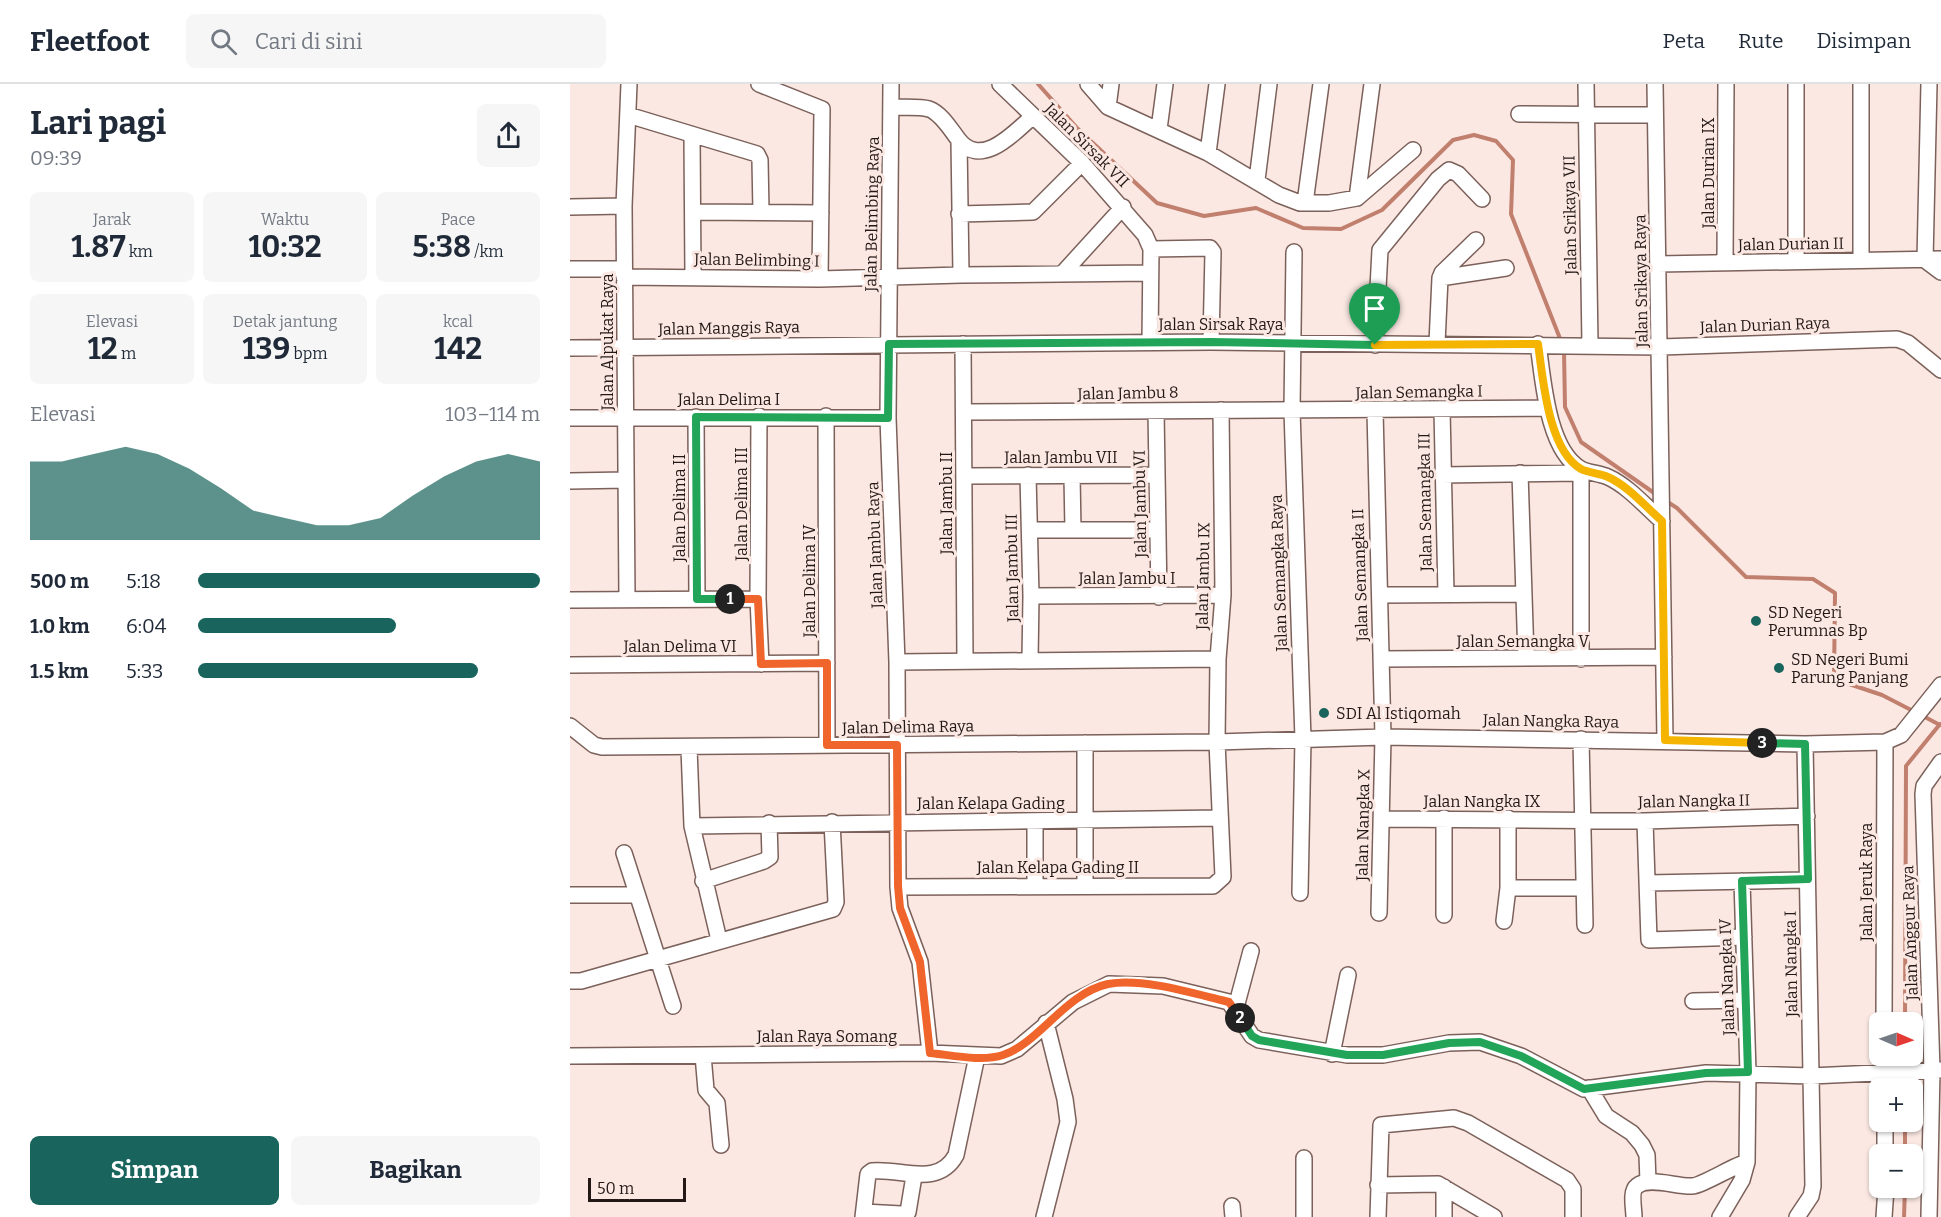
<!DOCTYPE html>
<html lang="id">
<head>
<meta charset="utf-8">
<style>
  :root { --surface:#fff; --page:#f6f6f7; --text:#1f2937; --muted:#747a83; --line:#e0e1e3; --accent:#19645c }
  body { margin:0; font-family:Bitter,serif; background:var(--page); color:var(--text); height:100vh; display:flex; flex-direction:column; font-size:22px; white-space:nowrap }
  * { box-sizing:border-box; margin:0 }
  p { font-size:20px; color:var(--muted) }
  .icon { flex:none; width:33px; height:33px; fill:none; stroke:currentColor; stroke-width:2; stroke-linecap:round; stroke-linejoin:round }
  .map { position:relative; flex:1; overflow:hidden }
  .details { display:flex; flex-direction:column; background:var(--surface); width:570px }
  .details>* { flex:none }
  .needle { width:39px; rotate:92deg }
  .tools { position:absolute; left:1299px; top:928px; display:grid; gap:12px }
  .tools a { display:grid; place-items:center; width:54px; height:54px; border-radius:9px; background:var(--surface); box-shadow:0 2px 4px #0004; font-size:30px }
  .scale { position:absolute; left:18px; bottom:15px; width:98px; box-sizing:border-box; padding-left:6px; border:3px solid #231815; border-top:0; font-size:16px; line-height:21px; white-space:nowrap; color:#231815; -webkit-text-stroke:4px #fbe8e3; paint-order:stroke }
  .pin { position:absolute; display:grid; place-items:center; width:51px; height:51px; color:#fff; margin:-62px -26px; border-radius:50% 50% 50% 0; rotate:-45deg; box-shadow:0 0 6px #0007 }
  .pin .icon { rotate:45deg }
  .km { position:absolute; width:30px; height:30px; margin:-15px; border-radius:50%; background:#222; color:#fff; font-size:16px; line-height:30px; text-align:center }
  .round { display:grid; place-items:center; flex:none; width:63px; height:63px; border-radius:9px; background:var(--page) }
  .headline { display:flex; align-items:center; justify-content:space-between; height:102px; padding:0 30px }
  h1 { font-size:33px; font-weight:700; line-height:45px }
  .stats { display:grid; grid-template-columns:repeat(3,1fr); gap:9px; height:102px; padding:6px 30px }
  .stats div { display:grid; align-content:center; border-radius:9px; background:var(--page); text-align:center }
  .stats b { font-size:30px; font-weight:700 }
  .stats small { font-size:16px; font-weight:400 }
  .stats p { font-size:16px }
  .chart { height:168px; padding:12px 30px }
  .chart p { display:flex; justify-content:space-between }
  .chart svg { width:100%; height:108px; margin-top:6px; fill:var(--accent); opacity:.7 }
  .cta { display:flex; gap:12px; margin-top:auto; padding:12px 30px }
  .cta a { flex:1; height:69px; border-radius:9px; background:var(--accent); color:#fff; font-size:24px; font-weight:700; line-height:69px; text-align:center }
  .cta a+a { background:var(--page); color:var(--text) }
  ul { padding:0 30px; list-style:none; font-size:20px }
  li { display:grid; grid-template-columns:96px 72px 1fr; align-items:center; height:45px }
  li i { height:15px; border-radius:8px; background:var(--accent) }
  header { display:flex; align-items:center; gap:36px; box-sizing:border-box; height:84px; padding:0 30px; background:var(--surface); border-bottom:2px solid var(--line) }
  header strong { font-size:28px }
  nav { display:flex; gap:33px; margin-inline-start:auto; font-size:21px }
  .search { width:420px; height:54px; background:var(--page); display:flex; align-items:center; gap:15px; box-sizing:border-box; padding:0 21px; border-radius:9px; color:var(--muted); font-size:22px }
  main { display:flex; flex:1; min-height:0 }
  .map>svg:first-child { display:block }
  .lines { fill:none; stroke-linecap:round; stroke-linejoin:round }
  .stream { stroke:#c17f6e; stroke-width:4 }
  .minor-casing { stroke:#7c615a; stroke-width:18 }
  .minor { stroke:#fff; stroke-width:15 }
  .split-1-casing { stroke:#fff; stroke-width:12 }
  .split-2-casing { stroke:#fff; stroke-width:12 }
  .split-3-casing { stroke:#fff; stroke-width:12 }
  .split-4-casing { stroke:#fff; stroke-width:12 }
  .split-1 { stroke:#22a559; stroke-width:8 }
  .split-2 { stroke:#f0652b; stroke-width:8 }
  .split-3 { stroke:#22a559; stroke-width:8 }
  .split-4 { stroke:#f5b400; stroke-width:8 }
  .poi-dot { fill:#19645c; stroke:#fbe8e3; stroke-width:2 }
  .labels { text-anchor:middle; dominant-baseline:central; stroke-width:6; stroke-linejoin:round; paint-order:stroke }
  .street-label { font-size:16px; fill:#231815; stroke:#fbe8e3 }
  .poi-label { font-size:16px; fill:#231815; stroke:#fbe8e3; text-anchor:start }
</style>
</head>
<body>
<header>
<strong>Fleetfoot</strong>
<div class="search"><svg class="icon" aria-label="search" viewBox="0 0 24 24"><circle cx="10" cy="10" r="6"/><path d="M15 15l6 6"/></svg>Cari di sini</div>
<nav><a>Peta</a><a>Rute</a><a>Disimpan</a></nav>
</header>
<main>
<section class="details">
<div class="headline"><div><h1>Lari pagi</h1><p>09:39</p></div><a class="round"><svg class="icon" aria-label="share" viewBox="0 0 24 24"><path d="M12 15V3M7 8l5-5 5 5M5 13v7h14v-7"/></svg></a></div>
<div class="stats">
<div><p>Jarak</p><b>1.87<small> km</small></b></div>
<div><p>Waktu</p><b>10:32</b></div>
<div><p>Pace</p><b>5:38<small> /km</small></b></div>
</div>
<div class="stats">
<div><p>Elevasi</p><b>12<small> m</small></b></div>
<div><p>Detak jantung</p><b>139<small> bpm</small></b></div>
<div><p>kcal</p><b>142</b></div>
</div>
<div class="chart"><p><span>Elevasi</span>103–114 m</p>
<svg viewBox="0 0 160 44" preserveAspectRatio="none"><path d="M0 44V12L10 12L20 9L30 6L40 9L50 15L60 23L70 32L80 35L90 38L100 38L110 35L120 26L130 18L140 12L150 9L160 12V44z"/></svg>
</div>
<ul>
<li><b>500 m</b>5:18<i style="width:100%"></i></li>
<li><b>1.0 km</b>6:04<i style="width:58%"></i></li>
<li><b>1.5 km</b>5:33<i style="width:82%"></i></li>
</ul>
<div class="cta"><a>Simpan</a><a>Bagikan</a></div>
</section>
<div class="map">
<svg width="1371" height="1133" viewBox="0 0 1371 1133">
  <rect width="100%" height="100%" fill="#fbe8e3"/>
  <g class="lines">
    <path class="stream" d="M 468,0 L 508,45 L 587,119 L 634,132 L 686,124 L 733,144 L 771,145 L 812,126 L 883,56 L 904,51 L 926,57 L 943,76 L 941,130 L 991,257
      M 994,267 L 995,323 L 1011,358 L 1087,411
      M 1096,417 L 1107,424 L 1176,493 L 1243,495 L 1265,509 L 1264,595 L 1312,611 L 1345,628
      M 1351,631 L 1370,641
      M 1335,939 L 1336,682 L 1370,640
      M 1335,983 L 1335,972
      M 1335,1005 L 1335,991
      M 1335,1071 L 1335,1038
      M 1334,1133 L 1335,1104"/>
    <g class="minor-casing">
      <path id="minor" d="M 189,0 L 252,25 L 250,195
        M 321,0 L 318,334 L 327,578 L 328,803 L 330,824 L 350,878 L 360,969
        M 430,0 L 512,79 L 575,151 L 581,165 L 580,258
        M 518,0 L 538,23 L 638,69 L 709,111 L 730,119 L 759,119 L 787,114 L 843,66
        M 1016,0 L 1020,261
        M 1085,0 L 1095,656
        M 1359,0 L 1355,176 L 1371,188
        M 321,23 C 333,24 348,22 359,25 C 371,29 381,46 388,55 C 411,86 445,48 462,33
        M 538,23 L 541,0
        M 949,30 L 1085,31
        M 58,31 L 187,70 L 190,76 L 191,128
        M 589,45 L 595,0
        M 122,51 L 123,193
        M 389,57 L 391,191
        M 638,69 L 647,0
        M 687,96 L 699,0
        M 787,114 L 802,0
        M 735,119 L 751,0
        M 0,123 L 54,122
        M 123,128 L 251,129
        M 389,130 L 463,128 L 512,79
        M 581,165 L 640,164 L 643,168 L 641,258
        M 724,168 L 722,327 L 733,655 L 730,809
        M 1291,176 L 1291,0
        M 1226,177 L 1226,0
        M 1155,179 L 1156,0
        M 1088,180 L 1371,175
        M 0,185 L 54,185
        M 492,190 L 553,123
        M 54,193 L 250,195 L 391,191 L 580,189
        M 870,194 L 872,189 L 906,156
        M 867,259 L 870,194 L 936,184
        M 393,260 L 395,577
        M 968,260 C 973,294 977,366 1011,385 C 1018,389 1029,389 1038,393 C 1058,402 1075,422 1092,437
        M 805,261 L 810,166 L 868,95 L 879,86 L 888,90 L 912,115
        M 0,264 L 641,258 L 1091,263 L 1327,255 L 1338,259 L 1371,286
        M 872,326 L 876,510
        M 586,327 L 589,513
        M 805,327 L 813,653 L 809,829
        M 394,328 L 978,324
        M 189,332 L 188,515 L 191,580
        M 256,332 L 257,661
        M 126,333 L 127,515
        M 0,334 L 318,334
        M 1011,385 L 1011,575
        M 950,389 L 956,573
        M 458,391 L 461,512 L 460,576
        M 872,391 L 1011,389
        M 394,392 L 587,391
        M 502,392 L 503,446
        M 0,397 L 56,396
        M 460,446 L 588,446
        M 811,511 L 953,510
        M 461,512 L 653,511
        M 57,515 L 54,122 L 59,0
        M 0,516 L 188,515
        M 811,575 L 1094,573
        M 327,578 L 648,575
        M 0,581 L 257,579
        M 0,642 L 24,661 L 32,663 L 647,658 L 813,653 L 1235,660 L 1315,658 L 1331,651 L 1371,601
        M 1011,655 L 1015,841
        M 119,664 L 122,742 L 149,856
        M 874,734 L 874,831
        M 812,735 L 1075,737 L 1237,732
        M 1075,737 L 1079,856 L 1174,853
        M 122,742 L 649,734
        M 54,769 L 103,922
        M 133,797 L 194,777 L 200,773 L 199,739
        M 1077,799 L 1237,796
        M 515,800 L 515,659
        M 465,801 L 465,738
        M 328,803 L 643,802 L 653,793 L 647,658 L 648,575 L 653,511 L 651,326
        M 938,804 L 1014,804
        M 0,811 L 66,811
        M 934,837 L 938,804 L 938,734
        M 0,897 L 11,897 L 263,825 L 266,818 L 262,738
        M 1123,917 L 1175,916
        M 665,927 L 681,867
        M 1314,939 L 1315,658
        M 762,970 L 778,891
        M 133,971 L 136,1006 L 147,1019 L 151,1061
        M 0,972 L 360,969 L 431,972 L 447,965 L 503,918 L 539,900 L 593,902 L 659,918 L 682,952 L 689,956 L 777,971 L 813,971 L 879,959 L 910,958 L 951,972 L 1014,1005 L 1136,989 L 1241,992 L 1371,986
        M 1314,972 L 1314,1005
        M 1019,1004 L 1036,1032 L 1062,1049 L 1072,1061 L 1077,1071 L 1078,1098
        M 1315,1038 L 1315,1071
        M 808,1101 L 868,1100 L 924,1133
        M 662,1122 L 663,1133
        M 294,1128 L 331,1130 L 338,1128 L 344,1092
        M 293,1133 L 298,1090 L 302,1087 C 332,1084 368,1104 386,1071 L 407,972
        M 474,1133 L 498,1038 L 495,1015 L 476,939
        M 734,1133 L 734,1074
        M 808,1133 L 811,1041 L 884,1034 L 898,1039 L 997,1096 L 1003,1105 L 1003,1133
        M 874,1133 L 874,1103
        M 1064,1133 C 1064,1125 1060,1107 1067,1102 C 1079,1092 1107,1103 1122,1102 C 1131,1102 1163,1082 1177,1078
        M 1150,1133 L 1172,1096 L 1177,1078 L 1178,988 L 1172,797
        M 1227,1133 L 1241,1112 L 1243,1102 L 1235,660
        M 1314,1133 L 1316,1104
        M 1359,1133 L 1362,986 L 1353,710 L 1354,702 L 1371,678"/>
    </g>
    <use href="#minor" class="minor"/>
  </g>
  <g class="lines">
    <g class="split-1-casing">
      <path id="split-1" d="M 160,515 L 127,515 L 126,333 L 318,334 L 319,260 L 641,258 L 805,261"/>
    </g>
    <g class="split-2-casing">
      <path id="split-2" d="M 160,515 L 188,515 L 191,580 L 257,579 L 257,661 L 327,661 L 328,802 L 330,824 L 350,878 L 360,969 C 381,971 412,978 433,971 C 469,959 496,909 538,900 C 571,894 619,908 651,916 L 659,918 L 670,934"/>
    </g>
    <g class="split-3-casing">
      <path id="split-3" d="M 670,934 L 682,952 L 689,956 L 777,971 L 813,971 L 879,959 L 910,958 L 951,972 L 1014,1005 L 1136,989 L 1178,988 L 1172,797 L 1238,795 L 1235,660 L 1192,659"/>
    </g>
    <g class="split-4-casing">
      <path id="split-4" d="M 805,261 L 968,260 C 973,294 978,366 1011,385 C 1019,389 1029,389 1038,393 C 1058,402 1075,422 1092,437 L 1095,656 L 1192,659"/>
    </g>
    <use href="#split-1" class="split-1"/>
    <use href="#split-2" class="split-2"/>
    <use href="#split-3" class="split-3"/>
    <use href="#split-4" class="split-4"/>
  </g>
  <g class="poi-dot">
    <circle cx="1186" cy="537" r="6"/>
    <circle cx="1209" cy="584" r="6"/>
    <circle cx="754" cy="629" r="6"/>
  </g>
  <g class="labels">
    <g class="street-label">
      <text transform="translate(517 61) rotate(45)">Jalan Sirsak VII</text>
      <text transform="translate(1138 89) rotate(-90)">Jalan Durian IX</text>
      <text transform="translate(302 130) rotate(-89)">Jalan Belimbing Raya</text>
      <text transform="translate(1000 131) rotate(-91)">Jalan Srikaya VII</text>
      <text transform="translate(1221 160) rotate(-1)">Jalan Durian II</text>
      <text transform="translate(187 176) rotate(1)">Jalan Belimbing I</text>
      <text transform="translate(1071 197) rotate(-91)">Jalan Srikaya Raya</text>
      <text x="651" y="240">Jalan Sirsak Raya</text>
      <text transform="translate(1195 241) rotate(-2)">Jalan Durian Raya</text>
      <text transform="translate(159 244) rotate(-1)">Jalan Manggis Raya</text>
      <text transform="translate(37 258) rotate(-90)">Jalan Alpukat Raya</text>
      <text transform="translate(849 308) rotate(-1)">Jalan Semangka I</text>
      <text transform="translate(558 309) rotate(-1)">Jalan Jambu 8</text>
      <text x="159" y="315">Jalan Delima I</text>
      <text x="491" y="373">Jalan Jambu VII</text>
      <text transform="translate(855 418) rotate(-91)">Jalan Semangka III</text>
      <text transform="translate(376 419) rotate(-90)">Jalan Jambu II</text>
      <text transform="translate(171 420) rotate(-90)">Jalan Delima III</text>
      <text transform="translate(570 420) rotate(-91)">Jalan Jambu VI</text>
      <text transform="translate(109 424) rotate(-90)">Jalan Delima II</text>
      <text transform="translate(305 461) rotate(-92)">Jalan Jambu Raya</text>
      <text transform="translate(442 484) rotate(-91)">Jalan Jambu III</text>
      <text transform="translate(709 489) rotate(-92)">Jalan Semangka Raya</text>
      <text transform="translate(790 491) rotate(-92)">Jalan Semangka II</text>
      <text transform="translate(633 492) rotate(-89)">Jalan Jambu IX</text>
      <text x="557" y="494">Jalan Jambu I</text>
      <text transform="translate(239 497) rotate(-90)">Jalan Delima IV</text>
      <text x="953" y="557">Jalan Semangka V</text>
      <text x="110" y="562">Jalan Delima VI</text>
      <text transform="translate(981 637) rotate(1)">Jalan Nangka Raya</text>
      <text transform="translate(338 643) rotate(-1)">Jalan Delima Raya</text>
      <text x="912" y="717">Jalan Nangka IX</text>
      <text transform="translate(1124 717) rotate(-1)">Jalan Nangka II</text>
      <text x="421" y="719">Jalan Kelapa Gading</text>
      <text transform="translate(793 741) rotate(-89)">Jalan Nangka X</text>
      <text x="488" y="783">Jalan Kelapa Gading II</text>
      <text transform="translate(1296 798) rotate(-90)">Jalan Jeruk Raya</text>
      <text transform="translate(1340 849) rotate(-92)">Jalan Anggur Raya</text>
      <text transform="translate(1221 880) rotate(-91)">Jalan Nangka I</text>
      <text transform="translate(1157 893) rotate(-92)">Jalan Nangka IV</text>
      <text x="257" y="952">Jalan Raya Somang</text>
    </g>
    <g class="poi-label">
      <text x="1198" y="528">SD Negeri<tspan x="1198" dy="18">Perumnas Bp</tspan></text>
      <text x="1221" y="575">SD Negeri Bumi<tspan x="1221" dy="18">Parung Panjang</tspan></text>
      <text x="766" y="629">SDI Al Istiqomah</text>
    </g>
  </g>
</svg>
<div class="tools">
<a><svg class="needle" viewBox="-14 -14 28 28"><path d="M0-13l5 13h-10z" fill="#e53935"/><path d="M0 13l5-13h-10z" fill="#747a83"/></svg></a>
<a>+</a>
<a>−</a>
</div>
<div class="scale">50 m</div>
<div class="pin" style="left:805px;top:261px;background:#1e9e55"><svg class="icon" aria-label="arrive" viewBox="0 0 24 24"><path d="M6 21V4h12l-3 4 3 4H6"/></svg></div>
<b class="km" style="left:160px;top:515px">1</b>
<b class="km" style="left:670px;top:934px">2</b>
<b class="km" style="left:1192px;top:659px">3</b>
</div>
</main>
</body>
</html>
